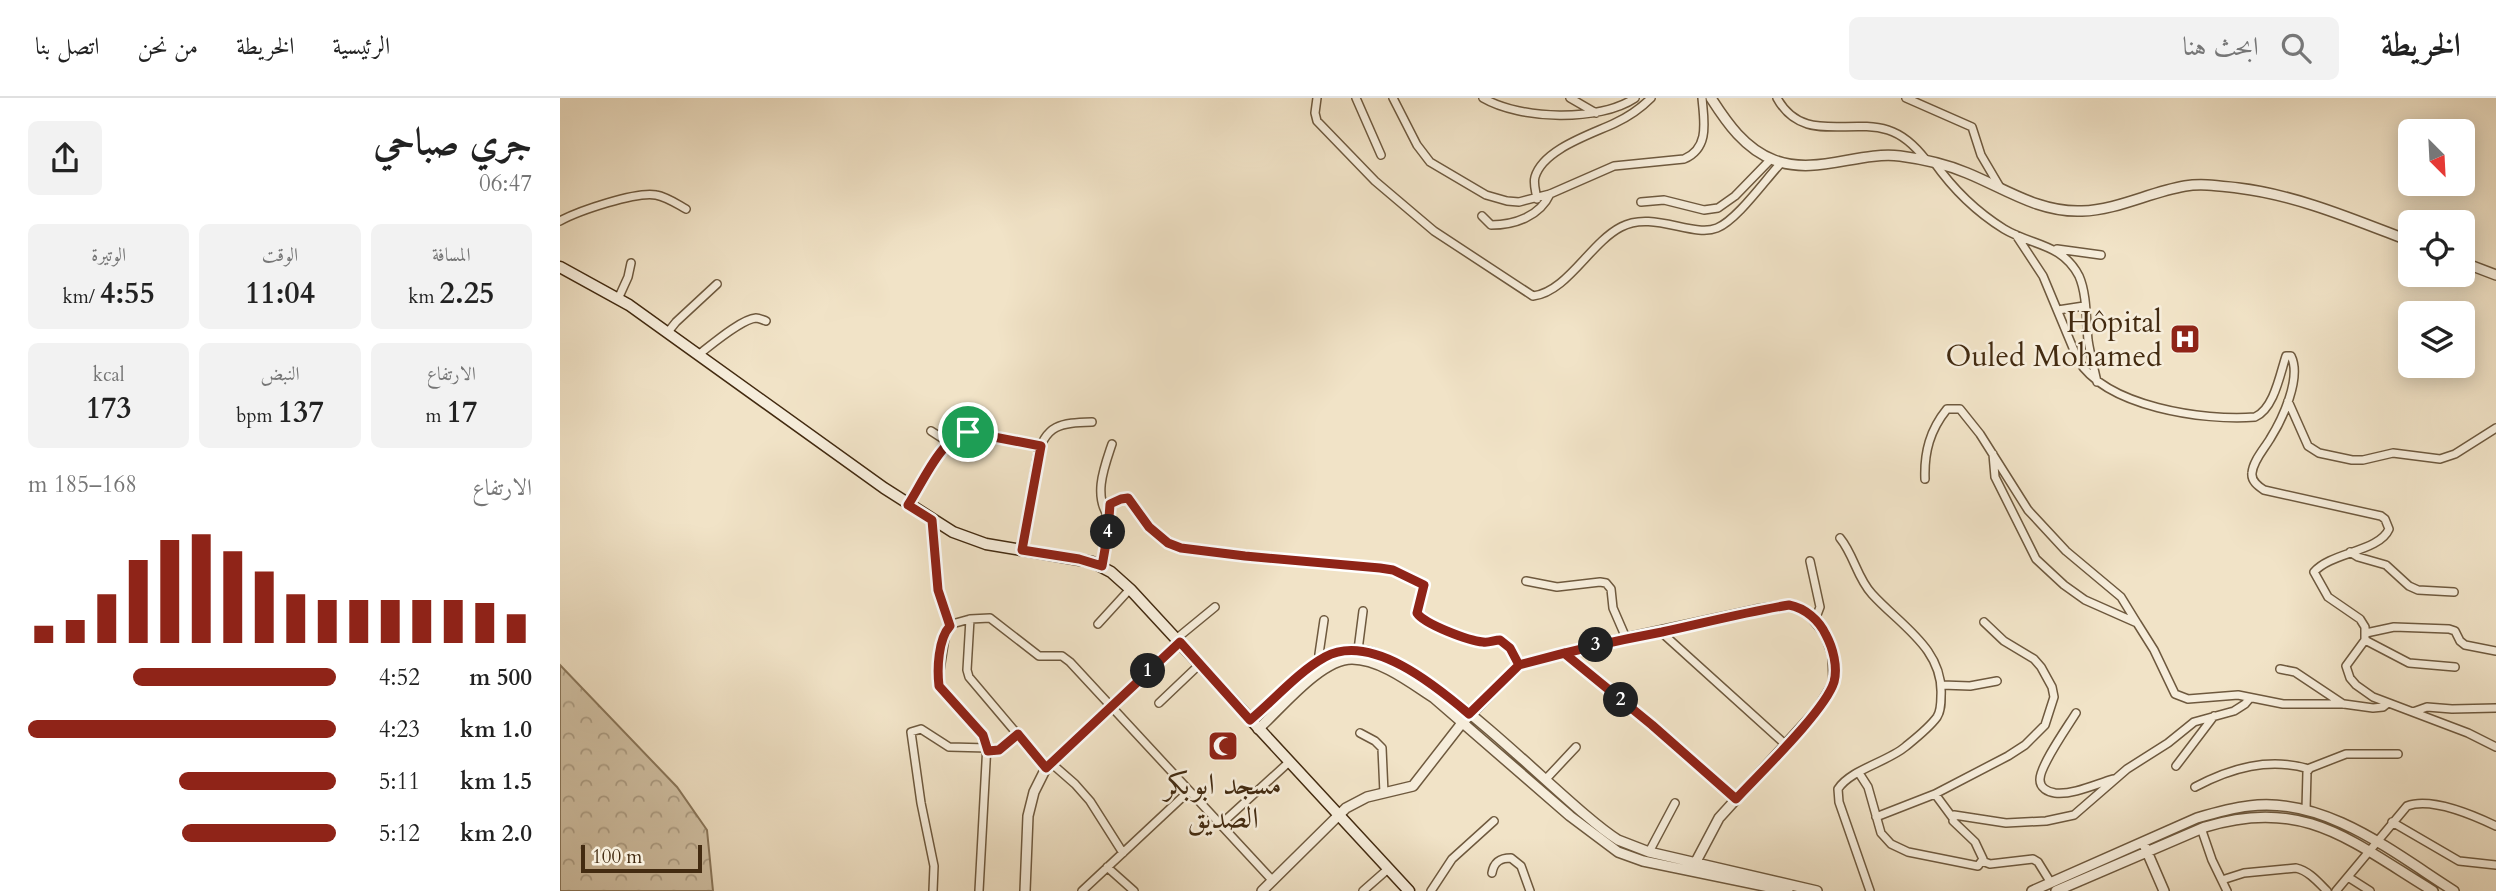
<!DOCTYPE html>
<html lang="ar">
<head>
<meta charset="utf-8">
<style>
  :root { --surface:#fff; --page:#f2f2f2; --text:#222; --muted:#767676; --line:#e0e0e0; --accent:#8f2418 }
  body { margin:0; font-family:Cardo,Amiri,serif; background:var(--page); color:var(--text); direction:rtl; height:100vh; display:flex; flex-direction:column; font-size:26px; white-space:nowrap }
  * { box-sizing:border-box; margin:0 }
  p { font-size:23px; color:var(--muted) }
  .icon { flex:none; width:38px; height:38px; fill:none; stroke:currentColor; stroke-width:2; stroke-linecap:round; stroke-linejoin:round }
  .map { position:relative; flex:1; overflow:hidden; direction:ltr }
  .panel { display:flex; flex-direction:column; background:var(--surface); width:560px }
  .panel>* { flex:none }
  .needle { width:46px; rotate:156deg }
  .controls { position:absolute; left:1838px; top:21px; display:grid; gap:14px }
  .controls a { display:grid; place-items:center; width:77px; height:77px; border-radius:10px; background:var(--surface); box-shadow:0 4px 18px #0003; font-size:35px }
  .scale { position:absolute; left:21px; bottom:18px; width:121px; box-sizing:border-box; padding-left:7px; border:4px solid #432b11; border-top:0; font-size:19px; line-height:24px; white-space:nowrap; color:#432b11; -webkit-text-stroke:5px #f6eddb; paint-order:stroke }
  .pin { position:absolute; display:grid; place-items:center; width:60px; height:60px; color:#fff; margin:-30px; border:4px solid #fff; border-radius:50%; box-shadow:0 2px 7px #0007 }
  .km { position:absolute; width:35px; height:35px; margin:-18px; border-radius:50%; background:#222; color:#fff; font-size:19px; line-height:35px; text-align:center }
  .round { display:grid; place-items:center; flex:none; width:74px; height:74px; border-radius:10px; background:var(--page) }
  .overview { display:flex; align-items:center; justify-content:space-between; height:119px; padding:0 28px }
  h1 { font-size:38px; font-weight:800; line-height:52px }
  .figures { display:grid; grid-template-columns:repeat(3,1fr); gap:10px; height:119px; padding:7px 28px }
  .figures div { display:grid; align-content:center; border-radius:10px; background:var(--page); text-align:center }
  .figures b { font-size:30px; font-weight:800 }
  .figures small { font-size:19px; font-weight:400 }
  .figures p { font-size:19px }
  .chart { height:196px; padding:14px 28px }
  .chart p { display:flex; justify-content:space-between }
  .chart svg { width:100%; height:126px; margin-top:7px; stroke:var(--accent); stroke-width:6 }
  ul { padding:0 28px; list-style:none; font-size:23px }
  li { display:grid; grid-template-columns:112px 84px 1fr; align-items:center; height:52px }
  li i { height:18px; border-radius:9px; background:var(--accent) }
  header { display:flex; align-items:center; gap:42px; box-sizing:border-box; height:98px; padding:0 35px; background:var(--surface); border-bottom:2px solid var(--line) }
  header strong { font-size:33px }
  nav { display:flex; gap:38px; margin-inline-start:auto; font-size:24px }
  .search { width:490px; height:63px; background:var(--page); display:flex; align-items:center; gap:18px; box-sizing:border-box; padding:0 24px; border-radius:10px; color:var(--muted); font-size:26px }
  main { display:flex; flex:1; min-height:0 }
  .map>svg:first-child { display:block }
  .forest { fill:url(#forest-crowns); stroke:#8b785c; stroke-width:2 }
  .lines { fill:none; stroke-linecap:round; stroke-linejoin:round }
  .minor-casing { stroke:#6e593e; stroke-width:10 }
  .tertiary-casing { stroke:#6e593e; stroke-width:12 }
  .secondary-casing { stroke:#432b11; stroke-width:13 }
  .minor { stroke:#f6eddb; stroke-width:7 }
  .tertiary { stroke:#f6eddb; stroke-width:9 }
  .secondary { stroke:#f6eddb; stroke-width:10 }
  .route-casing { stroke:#fff; stroke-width:14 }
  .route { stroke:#8f2418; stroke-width:9 }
  .labels { text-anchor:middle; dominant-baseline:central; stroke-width:5; stroke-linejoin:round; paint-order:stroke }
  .poi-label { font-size:30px; fill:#432b11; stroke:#f6eddb; text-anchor:end }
</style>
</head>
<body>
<header>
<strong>الخريطة</strong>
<div class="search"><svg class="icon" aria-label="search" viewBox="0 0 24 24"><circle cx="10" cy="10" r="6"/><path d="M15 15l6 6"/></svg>ابحث هنا</div>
<nav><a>الرئيسية</a><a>الخريطة</a><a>من نحن</a><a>اتصل بنا</a></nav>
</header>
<main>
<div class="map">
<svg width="1936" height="793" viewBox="0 0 1936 793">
  <defs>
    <pattern id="forest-crowns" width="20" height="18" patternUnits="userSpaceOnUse" patternTransform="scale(1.75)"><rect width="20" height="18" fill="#d3c4a8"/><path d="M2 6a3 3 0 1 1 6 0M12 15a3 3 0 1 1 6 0" fill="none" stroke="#ad9f87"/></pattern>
  </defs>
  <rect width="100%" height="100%" fill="#f1e3c7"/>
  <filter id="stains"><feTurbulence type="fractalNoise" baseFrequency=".00286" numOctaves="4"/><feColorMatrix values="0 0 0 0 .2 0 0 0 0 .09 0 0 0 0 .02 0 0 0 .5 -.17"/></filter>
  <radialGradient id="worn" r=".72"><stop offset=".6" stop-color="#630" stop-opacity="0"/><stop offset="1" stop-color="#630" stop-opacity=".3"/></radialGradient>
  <path class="forest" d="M 0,567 L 117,689 L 147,732 L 153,793 L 0,793 Z"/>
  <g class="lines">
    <g class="minor-casing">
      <path id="minor" d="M 757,0 L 755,15 L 757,23 L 815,83 L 874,133 L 973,198 C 1007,194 1030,145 1061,129 C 1092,112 1133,140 1157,130 C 1177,122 1205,82 1221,65
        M 796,0 L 821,57
        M 833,0 L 857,47 L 870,64 L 926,97 L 947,103 L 959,104 L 990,96 L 1054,68 L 1124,61 C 1150,50 1144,23 1142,0
        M 923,0 C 961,22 1039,24 1075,0
        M 1010,0 L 1036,15
        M 1217,0 C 1242,46 1288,20 1328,32 C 1344,37 1356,49 1366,62
        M 1346,0 L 1412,29 L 1421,57 L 1441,91
        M 1374,64 C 1393,91 1415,113 1444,131 C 1472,148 1502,145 1519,178 C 1527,196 1526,222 1528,242 C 1530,256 1534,270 1537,284
        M 977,101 C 976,94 973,86 975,79 C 983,51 1032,36 1055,25 C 1068,19 1081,10 1091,0
        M 1081,104 L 1104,102 L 1144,112 L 1158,110 L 1175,98 L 1211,61
        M 922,118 L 931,127 C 955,127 980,118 990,96
        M 0,123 C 18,113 77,93 96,97 C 107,99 117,106 126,111
        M 1456,137 L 1483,178 L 1518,262 C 1547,309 1643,323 1695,319 C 1714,311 1720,276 1726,258 L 1731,258 C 1742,280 1722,322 1710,341 C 1704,351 1693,363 1692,375 C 1691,383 1698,388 1704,392 L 1821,418 L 1825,421 L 1829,431 C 1819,454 1771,454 1754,474 L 1768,499 L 1800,521 L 1805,529 L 1805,542 L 1786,568 L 1790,580 L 1796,587 L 1813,599 L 1908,635 L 1936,649
        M 1497,151 L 1541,157
        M 58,201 L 68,179 L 71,165
        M 1498,212 L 1524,208
        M 108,234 L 116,224 L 157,186
        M 138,257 C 150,248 181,221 196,220 C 199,220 203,222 206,223
        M 1728,303 L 1748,348 L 1759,355 L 1792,362 L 1803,362 L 1833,355 L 1880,361 L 1895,356 L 1936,330
        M 388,344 L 398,337 L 408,334 L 481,348
        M 1433,356 L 1435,379 L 1476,461 L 1504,487 L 1525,502 L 1577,525 L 1594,552 L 1615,596 L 1628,601 L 1678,597 L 1723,606 L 1784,606 L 1813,610 L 1823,609 L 1828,605
        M 1365,381 C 1364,354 1370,332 1387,311 L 1400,311 L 1420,336 L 1468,412 L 1506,453 L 1561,499 L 1577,525
        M 348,407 L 388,344 L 371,333
        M 549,420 L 550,406 L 560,401 L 568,400 L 589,429 L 608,445 L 621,450 L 685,459 L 820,470 L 833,473 L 864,487 L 857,515 L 860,520 L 890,534 L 921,544 L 940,542 L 950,550 L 959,567
        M 372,422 L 378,492 L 390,528
        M 1280,440 C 1294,457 1297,480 1312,496 C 1340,527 1384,551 1381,598 C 1381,605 1381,613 1377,619 C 1369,630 1356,640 1345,649 C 1327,664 1290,672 1278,691 L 1279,704 L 1310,793
        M 462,452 L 477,360 C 485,326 501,325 532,324
        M 1790,454 L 1798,459 L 1826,467 L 1849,488 L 1858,492 L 1894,494
        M 1250,463 L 1260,509 L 1255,522
        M 542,468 L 549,420 C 533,397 544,370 552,346
        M 966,483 L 997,489 L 1040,484 L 1046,485 L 1051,491 L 1053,510 L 1066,540
        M 410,521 L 392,526 L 386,533 L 378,585 L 380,591 L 423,637 L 427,646 L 419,793
        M 538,526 L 570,491
        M 1101,534 L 1226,647
        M 1806,535 L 1834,529 L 1889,531 L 1895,533 L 1900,543 L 1905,547 L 1936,553
        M 616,541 L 655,509
        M 1805,542 L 1849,565 L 1895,569
        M 798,552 L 803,513
        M 1004,555 L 1092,627 L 1176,701
        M 761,561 L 759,556 L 764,522
        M 1720,571 L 1735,574 L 1783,606
        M 1382,587 L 1410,588 L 1437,583
        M 599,605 L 640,566
        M 1853,614 L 1867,609 L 1892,611 L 1936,610
        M 1516,615 C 1508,628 1479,669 1480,682 C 1480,690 1488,694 1495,695 C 1513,697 1536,686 1553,681
        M 800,635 L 815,643 L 822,650 L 824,695
        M 428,653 L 440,651 L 459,636
        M 491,665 L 515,686 L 530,703 L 563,755
        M 1616,668 L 1654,618
        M 486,670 L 409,579 L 407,572 L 410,521 L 430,520 L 479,558 L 502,558 L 510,564 L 713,783
        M 1299,675 L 1308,689 L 1321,735 L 1331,746 L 1348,754 L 1418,768 L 1423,761 L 1415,744 L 1393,723 L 1394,717 L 1446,725 L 1486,723 L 1514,717 L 1567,671 L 1608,645 L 1634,624 L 1674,613 L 1685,606 L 1690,600
        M 986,681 L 1016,649
        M 1635,689 C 1671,670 1709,659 1749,671
        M 1375,696 L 1392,719
        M 1746,711 L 1747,674 L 1750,670 L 1786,656 L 1838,656
        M 1316,719 L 1375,696 L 1448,658 L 1465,647 L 1485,627 L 1494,599 L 1492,589 L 1481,569 L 1474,561 L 1444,543 L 1424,524
        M 1832,724 L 1899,763 L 1936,767
        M 660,727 L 728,665
        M 1641,730 L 1652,762 L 1667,793
        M 1089,754 L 1115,705
        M 1422,763 L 1430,766 L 1473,761 L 1478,764 L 1491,785
        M 547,769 L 574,793
        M 932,775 C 934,763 941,760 951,760 L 961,768 L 970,793
        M 1788,779 L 1810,793
        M 1662,782 L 1684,775 L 1736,770 C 1749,773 1758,784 1767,793
        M 373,793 L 374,768 L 361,705 L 351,634 L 361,631 L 389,649 L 428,650
        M 522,793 L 629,693
        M 803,793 L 828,771
        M 871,793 L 892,761 L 934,723
        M 1776,793 L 1847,708 C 1871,699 1913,717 1936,728"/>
    </g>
    <g class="tertiary-casing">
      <path id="tertiary" d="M 1151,0 C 1167,25 1185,51 1214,62 C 1256,78 1298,53 1340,58 C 1363,61 1386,66 1407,75 C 1444,90 1479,115 1522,113 C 1557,112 1590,94 1625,88 C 1642,85 1660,88 1678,90 C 1737,97 1795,122 1850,143
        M 1902,164 L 1936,177
        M 690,622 C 716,600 749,561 783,553 C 851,536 999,705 1058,742 L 1089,754 L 1257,793
        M 698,631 C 720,612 760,561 792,561 C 820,561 851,585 874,600 L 1010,718 L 1058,754 L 1083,763 L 1228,793
        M 1585,749 L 1604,793
        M 465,793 L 468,718 L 474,694 L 486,670 L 619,544
        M 702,793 L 786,710 L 807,699 L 853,688 L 902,625 L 959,567 L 1066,540 L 1196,512 L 1229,507 L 1235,508 L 1249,516 L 1265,535 L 1273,557 L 1274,585 L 1258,611 L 1159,720 L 1131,773
        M 1472,793 L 1637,720 C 1654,715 1671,710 1689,708 C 1765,698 1834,755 1894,793
        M 1496,793 L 1645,729 C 1744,698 1792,744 1873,793"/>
    </g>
    <g class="secondary-casing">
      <path id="secondary" d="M 0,169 L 69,207 L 324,390 L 393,434 L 426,446 L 532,464 L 551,474 L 570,491 L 849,793"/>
    </g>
    <use href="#minor" class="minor"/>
    <use href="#tertiary" class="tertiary"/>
    <use href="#secondary" class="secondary"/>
  </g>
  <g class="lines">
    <g class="route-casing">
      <path id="route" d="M 408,334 C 382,338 362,386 348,407 L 372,422 L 378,492 L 390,528 C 378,541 377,571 379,588 L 423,637 L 428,653 L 439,652 L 458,636 L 486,670 L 620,544 L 690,622 C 714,602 738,574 765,559 C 811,534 876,588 909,616 L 959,567 L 1004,555 L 1092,627 L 1176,701 C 1199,676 1265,613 1274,584 C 1278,569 1273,550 1266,537 C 1259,522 1245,510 1229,507 C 1186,514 1144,525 1102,534 C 1054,543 1006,554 959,567 L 950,550 L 940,542 C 934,542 929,545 923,544 C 909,543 864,526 857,515 L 864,487 L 833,472 L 820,470 L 685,458 L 621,450 L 608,445 L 589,429 L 568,400 L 561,401 L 550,406 L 548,434 L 542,468 L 519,461 L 462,452 L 481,348 L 408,334"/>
    </g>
    <use href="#route" class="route"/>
  </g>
  <defs>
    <g id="hospital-square" transform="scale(1.575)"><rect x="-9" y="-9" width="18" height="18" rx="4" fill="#8f2418" stroke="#f6eddb"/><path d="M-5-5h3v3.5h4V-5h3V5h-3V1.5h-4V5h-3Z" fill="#fff"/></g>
    <g id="mosque-square" transform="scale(1.575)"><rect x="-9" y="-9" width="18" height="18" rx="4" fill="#8f2418" stroke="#f6eddb"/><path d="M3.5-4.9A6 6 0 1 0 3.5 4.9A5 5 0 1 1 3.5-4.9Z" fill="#fff"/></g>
  </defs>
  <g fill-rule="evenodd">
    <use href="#hospital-square" x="1625" y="241"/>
    <use href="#mosque-square" x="663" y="648"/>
  </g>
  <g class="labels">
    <g class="poi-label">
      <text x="1602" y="224">Hôpital<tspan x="1602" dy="34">Ouled Mohamed</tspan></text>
      <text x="663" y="686" text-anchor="middle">مسجد ابوبكر<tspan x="663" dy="34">الصديق</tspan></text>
    </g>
  </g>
  <rect width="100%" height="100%" filter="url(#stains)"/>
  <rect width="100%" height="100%" fill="url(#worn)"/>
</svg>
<div class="controls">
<a><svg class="needle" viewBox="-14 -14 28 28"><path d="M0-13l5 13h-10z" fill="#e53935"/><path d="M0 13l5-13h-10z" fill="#767676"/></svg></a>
<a><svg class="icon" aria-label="locate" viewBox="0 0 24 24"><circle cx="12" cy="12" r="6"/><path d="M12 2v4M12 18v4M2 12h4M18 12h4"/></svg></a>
<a><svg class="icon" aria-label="layers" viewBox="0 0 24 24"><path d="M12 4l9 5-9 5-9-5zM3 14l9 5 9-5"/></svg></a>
</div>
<div class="scale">100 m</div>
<div class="pin" style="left:408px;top:334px;background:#1e9e55"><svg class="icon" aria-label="arrive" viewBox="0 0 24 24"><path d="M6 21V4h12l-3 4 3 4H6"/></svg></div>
<b class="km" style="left:588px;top:573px">1</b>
<b class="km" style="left:1061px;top:602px">2</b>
<b class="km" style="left:1036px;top:547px">3</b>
<b class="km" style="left:548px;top:434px">4</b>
</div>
<section class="panel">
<div class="overview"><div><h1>جري صباحي</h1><p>06:47</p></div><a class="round"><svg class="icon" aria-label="share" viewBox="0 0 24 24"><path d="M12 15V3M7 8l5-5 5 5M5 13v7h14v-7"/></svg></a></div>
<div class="figures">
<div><p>المسافة</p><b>2.25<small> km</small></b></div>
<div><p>الوقت</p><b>11:04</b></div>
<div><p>الوتيرة</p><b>4:55<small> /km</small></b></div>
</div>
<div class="figures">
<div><p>الارتفاع</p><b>17<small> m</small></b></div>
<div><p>النبض</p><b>137<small> bpm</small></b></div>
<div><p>kcal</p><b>173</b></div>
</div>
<div class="chart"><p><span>الارتفاع</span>168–185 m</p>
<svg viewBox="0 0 160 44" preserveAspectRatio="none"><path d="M5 44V38M15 44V36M25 44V27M35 44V15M45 44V8M55 44V6M65 44V12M75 44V19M85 44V27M95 44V29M105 44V29M115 44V29M125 44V29M135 44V29M145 44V30M155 44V34"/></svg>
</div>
<ul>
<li><b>500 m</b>4:52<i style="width:66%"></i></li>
<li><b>1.0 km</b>4:23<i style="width:100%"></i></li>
<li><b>1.5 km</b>5:11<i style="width:51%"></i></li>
<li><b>2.0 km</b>5:12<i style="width:50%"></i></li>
</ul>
</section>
</main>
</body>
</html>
